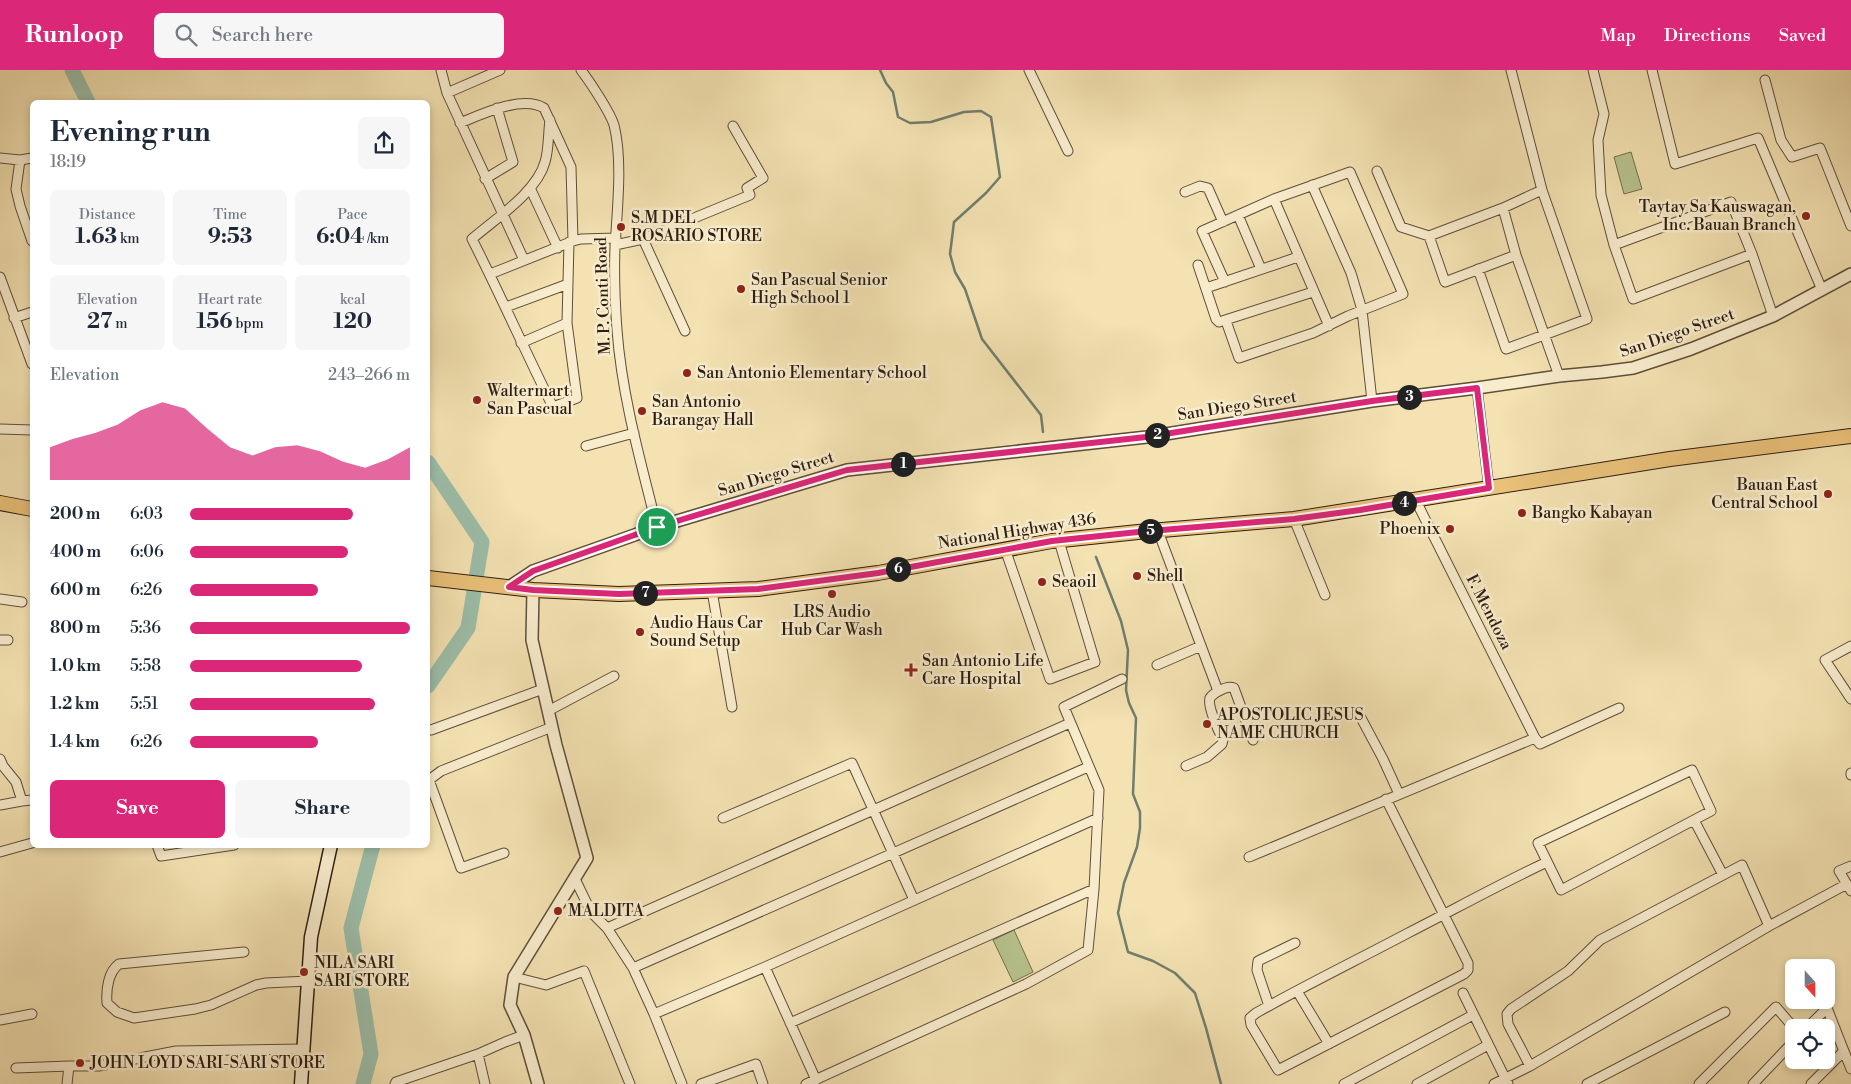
<!DOCTYPE html>
<html lang="en">
<head>
<meta charset="utf-8">
<style>
  :root { --surface:#fff; --page:#f6f6f7; --text:#1f2937; --muted:#747a83; --accent:#db2777 }
  body { margin:0; font-family:"Libre Bodoni",serif; background:var(--page); color:var(--text); height:100vh; display:flex; flex-direction:column; font-size:19px; white-space:nowrap }
  * { box-sizing:border-box; margin:0 }
  p { font-size:16px; color:var(--muted) }
  .icon { flex:none; width:28px; height:28px; fill:none; stroke:currentColor; stroke-width:2; stroke-linecap:round; stroke-linejoin:round }
  .map { position:relative; flex:1; overflow:hidden }
  .drawer { position:absolute; left:30px; top:30px; width:400px; height:748px; display:flex; flex-direction:column; background:var(--surface); border-radius:8px; box-shadow:0 2px 8px #0003 }
  .drawer>* { flex:none }
  .needle { width:32px; rotate:159deg }
  .fabs { position:absolute; left:1785px; top:889px; display:grid; gap:10px }
  .fabs a { display:grid; place-items:center; width:50px; height:50px; border-radius:8px; background:var(--surface); box-shadow:0 2px 8px #0003; font-size:25px }
  .pin { position:absolute; display:grid; place-items:center; width:42px; height:42px; color:#fff; margin:-21px; border:2px solid #fff; border-radius:50%; box-shadow:0 1px 5px #0007 }
  .km { position:absolute; width:25px; height:25px; margin:-12px; border-radius:50%; background:#222; color:#fff; font-size:14px; line-height:25px; text-align:center }
  .round { display:grid; place-items:center; flex:none; width:52px; height:52px; border-radius:8px; background:var(--page) }
  .head { display:flex; align-items:center; justify-content:space-between; height:85px; padding:0 20px }
  h1 { font-size:28px; font-weight:800; line-height:38px }
  .metrics { display:grid; grid-template-columns:repeat(3,1fr); gap:8px; height:85px; padding:5px 20px }
  .metrics div { display:grid; align-content:center; border-radius:8px; background:var(--page); text-align:center }
  .metrics b { font-size:21px; font-weight:800 }
  .metrics small { font-size:14px; font-weight:400 }
  .metrics p { font-size:14px }
  .chart { height:140px; padding:10px 20px }
  .chart p { display:flex; justify-content:space-between }
  .chart svg { width:100%; height:90px; margin-top:5px; fill:var(--accent); opacity:.7 }
  .action { display:flex; gap:10px; margin-top:auto; padding:10px 20px }
  .action a { flex:1; height:58px; border-radius:8px; background:var(--accent); color:#fff; font-size:20px; font-weight:800; line-height:58px; text-align:center }
  .action a+a { background:var(--page); color:var(--text) }
  ul { padding:0 20px; list-style:none; font-size:16px }
  li { display:grid; grid-template-columns:80px 60px 1fr; align-items:center; height:38px }
  li i { height:12px; border-radius:6px; background:var(--accent) }
  header { display:flex; align-items:center; gap:30px; box-sizing:border-box; height:70px; padding:0 25px; background:var(--accent); color:#fff }
  header strong { font-size:24px }
  nav { display:flex; gap:28px; margin-inline-start:auto; font-size:18px }
  .search { width:350px; height:45px; background:var(--page); display:flex; align-items:center; gap:12px; box-sizing:border-box; padding:0 18px; border-radius:8px; color:var(--muted); font-size:19px }
  .map>svg:first-child { display:block }
  .pitch { fill:#b8c48f; stroke:#727150 }
  .lines { fill:none; stroke-linecap:round; stroke-linejoin:round }
  .stream { stroke:#6f7e6d; stroke-width:2.5 }
  .river { stroke:#9cbeaa; stroke-width:15 }
  .minor-casing { stroke:#5e4f39; stroke-width:11 }
  .tertiary-casing { stroke:#5e4f39; stroke-width:14 }
  .secondary-casing { stroke:#2c1e11; stroke-width:15 }
  .primary-casing { stroke:#2c1e11; stroke-width:16 }
  .minor { stroke:#f8eccd; stroke-width:9 }
  .tertiary { stroke:#f8eccd; stroke-width:11 }
  .secondary { stroke:#f8eccd; stroke-width:12 }
  .primary { stroke:#eac179; stroke-width:14 }
  .route-casing { stroke:#fff; stroke-width:10 }
  .route { stroke:#db2777; stroke-width:6 }
  .poi-dot { fill:#8f2418; stroke:#f8eccd; stroke-width:2 }
  .labels { text-anchor:middle; dominant-baseline:central; stroke-width:5; stroke-linejoin:round; paint-order:stroke }
  .poi-label { font-size:16px; fill:#2c1e11; stroke:#f8eccd; text-anchor:start }
  .street-label { font-size:16px; fill:#2c1e11; stroke:#f8eccd }
</style>
</head>
<body>
<header>
<strong>Runloop</strong>
<div class="search"><svg class="icon" aria-label="search" viewBox="0 0 24 24"><circle cx="10" cy="10" r="6"/><path d="M15 15l6 6"/></svg>Search here</div>
<nav><a>Map</a><a>Directions</a><a>Saved</a></nav>
</header>
<div class="map">
<svg width="1851" height="1014" viewBox="0 0 1851 1014">
  <rect width="100%" height="100%" fill="#f4e2b2"/>
  <filter id="stains"><feTurbulence type="fractalNoise" baseFrequency=".004" numOctaves="4"/><feColorMatrix values="0 0 0 0 .2 0 0 0 0 .09 0 0 0 0 .02 0 0 0 .5 -.17"/></filter>
  <radialGradient id="worn" r=".72"><stop offset=".6" stop-color="#630" stop-opacity="0"/><stop offset="1" stop-color="#630" stop-opacity=".3"/></radialGradient>
  <path class="pitch" d="M 1631,82 L 1642,119 L 1624,124 L 1614,87 Z
    M 1014,860 L 1033,902 L 1013,912 L 993,870 Z"/>
  <g class="lines">
    <path class="stream" d="M 880,0 L 886,13 L 893,22 L 898,47 L 910,53 L 931,52 L 964,42 L 981,41 L 991,47 L 1000,107 L 986,123 L 954,152 L 950,184 L 955,202 L 965,219 L 982,269 L 1041,345 L 1043,362
      M 1096,487 L 1121,551 L 1128,580 L 1126,620 L 1129,633 L 1136,648 L 1133,724 L 1140,742 L 1140,758 L 1137,777 L 1124,813 L 1118,843 L 1128,882 L 1153,891 L 1175,903 L 1195,923 L 1206,958 L 1221,1014"/>
    <path class="river" d="M 72,0 L 88,32
      M 428,392 L 482,472 L 468,558 L 428,616
      M 363,1014 L 371,984 L 351,858 L 373,775"/>
    <g class="minor-casing">
      <path id="minor" d="M 441,0 L 447,23 L 524,190
        M 581,0 C 590,12 610,42 614,55 C 623,90 617,141 615,177 C 614,204 615,233 617,260 C 622,327 641,393 657,457
        M 1029,0 L 1068,81
        M 1593,0 L 1604,44 L 1598,70 L 1601,125 L 1614,175 L 1633,229 L 1752,184
        M 1652,0 L 1675,94 L 1758,68 L 1822,220
        M 1765,10 L 1781,70 L 1792,87 L 1820,78 L 1851,156
        M 447,23 L 500,0
        M 550,50 C 548,64 549,79 545,92 C 537,122 495,149 472,169 C 500,224 525,281 553,337 L 577,328 L 567,253 L 569,172
        M 460,53 C 482,44 522,25 544,38 L 571,97 L 573,171
        M 0,88 L 20,90 L 32,88
        M 20,90 L 16,119 L 20,136 L 32,171
        M 1377,101 L 1401,157 L 1429,166 L 1503,138 L 1542,120
        M 485,109 L 513,92 L 497,38
        M 1312,115 L 1351,203 L 1362,240 L 1372,331
        M 531,120 L 558,178
        M 1185,122 L 1200,116 L 1208,118 L 1223,152
        M 1274,129 L 1329,256
        M 1503,138 L 1516,185 L 1559,306
        M 1238,145 L 1261,199
        M 1429,166 L 1445,212 L 1516,185
        M 643,169 L 685,261
        M 615,175 L 643,169 L 750,125 L 747,118 L 763,108 L 733,56
        M 1614,175 L 1731,132 L 1752,184 L 1773,246
        M 1198,195 L 1216,249 L 1219,252 L 1313,222
        M 1478,199 L 1506,279 L 1587,249 L 1542,120 L 1511,0
        M 490,204 L 573,171 L 581,169 L 616,168
        M 0,207 L 32,294
        M 1225,212 L 1202,161 L 1274,129 L 1350,102 L 1403,224 L 1348,246 L 1313,263 L 1239,288 L 1226,251
        M 1206,218 L 1298,187
        M 506,237 L 568,214
        M 14,248 L 32,242
        M 521,273 L 567,253
        M 1477,318 L 1489,418
        M 0,359 L 32,360
        M 586,376 L 634,363
        M 1416,431 L 1535,668
        M 1294,449 L 1325,525
        M 1158,461 L 1218,621
        M 1005,479 L 1050,609 L 1095,592 L 1059,471
        M 712,521 L 732,637
        M 0,529 L 22,532
        M 0,570 L 8,570
        M 1851,576 L 1825,590 L 1851,629
        M 1157,595 L 1201,576
        M 548,641 L 614,606
        M 1360,646 L 1383,689 L 1399,724
        M 431,660 L 543,619
        M 0,689 L 3,696 L 16,712 L 22,731 L 32,730
        M 1186,696 L 1207,687 L 1222,674 L 1223,670 C 1219,662 1207,636 1210,628 C 1211,626 1216,622 1219,621 C 1224,618 1229,616 1234,618 L 1253,670
        M 1692,700 L 1711,741 L 1561,820 L 1538,773 Z
        M 1851,703 L 1851,705
        M 1386,729 L 1468,893 L 1468,900 L 1464,904 L 1278,1000 L 1251,955 L 1250,948 L 1256,943 C 1306,915 1357,890 1408,863 C 1455,839 1500,814 1547,792
        M 0,735 L 22,731
        M 723,748 L 852,693 L 914,830
        M 1694,750 L 1723,805
        M 157,775 L 161,786 L 234,775
        M 0,782 L 32,773
        M 504,783 L 461,798 L 429,710 L 441,701 L 552,657
        M 1249,787 L 1535,668 L 1540,674 L 1619,638
        M 1851,796 L 1839,801 L 1851,821
        M 575,809 L 591,842 L 607,858 L 633,898 L 654,944 L 682,1014
        M 607,858 L 1070,653
        M 244,882 L 119,894 C 108,902 106,920 107,933 L 117,942 L 134,948 L 195,939 L 211,935 L 256,915 L 266,913 L 308,911
        M 765,897 L 816,1010
        M 633,898 L 1088,697
        M 514,907 L 546,915 L 584,901 L 630,1014
        M 1297,921 L 1329,974
        M 1463,923 L 1508,1014
        M 1269,936 L 1257,900 L 1258,891 L 1295,873
        M 654,944 L 765,897 L 1098,748
        M 0,950 L 32,944
        M 790,953 L 1094,819
        M 1807,958 L 1827,938 L 1851,999
        M 1530,996 L 1508,954 L 1507,944 L 1511,939 L 1568,901 L 1600,870 L 1742,795 L 1769,856
        M 16,998 L 69,996
        M 67,1014 L 69,996 L 99,996 L 176,981 L 304,979
        M 395,1014 L 396,1012 L 478,984
        M 485,1014 L 478,984 L 505,972 L 524,965
        M 701,1014 L 756,994 L 763,1014
        M 806,1014 L 1026,914 L 1088,880 L 1094,819 L 1099,720 L 1064,637 L 1122,609
        M 1344,1014 L 1473,945
        M 1417,1014 L 1488,975
        M 1494,1014 L 1530,996 L 1769,856 L 1847,814
        M 1587,1014 L 1725,942
        M 1699,1014 L 1776,937 L 1794,958
        M 1753,1014 L 1794,971
        M 1811,1014 L 1844,981"/>
    </g>
    <g class="tertiary-casing">
      <path id="tertiary" d="M 509,517 L 533,501 L 657,457 L 847,400 L 1147,367 L 1372,331 L 1477,318 L 1559,306 L 1602,302 L 1633,298 L 1691,279 L 1773,246 L 1851,204
        M 533,520 L 532,570 L 556,675 L 587,788 L 514,907 L 510,935 L 524,965 L 538,1014"/>
    </g>
    <g class="secondary-casing">
      <path id="secondary" d="M 301,1014 L 311,867 L 331,775"/>
    </g>
    <g class="primary-casing">
      <path id="primary" d="M 0,433 L 32,439
        M 428,508 L 533,520 L 619,524 L 758,519 L 878,503 L 1052,471 L 1138,462 L 1294,449 L 1670,389 L 1851,366"/>
    </g>
    <use href="#minor" class="minor"/>
    <use href="#tertiary" class="tertiary"/>
    <use href="#secondary" class="secondary"/>
    <use href="#primary" class="primary"/>
  </g>
  <g class="lines">
    <g class="route-casing">
      <path id="route" d="M 1477,318 L 1489,418 L 1360,440 L 1294,449 L 1138,462 L 1052,471 L 878,503 L 758,519 L 619,524 L 533,520 L 509,517 L 533,501 L 657,457 L 847,400 L 1146,367 L 1372,331 Z"/>
    </g>
    <use href="#route" class="route"/>
  </g>
  <g class="poi-dot">
    <circle cx="1806" cy="146" r="5"/>
    <circle cx="621" cy="157" r="5"/>
    <circle cx="741" cy="219" r="5"/>
    <circle cx="687" cy="303" r="5"/>
    <circle cx="477" cy="330" r="5"/>
    <circle cx="642" cy="341" r="5"/>
    <circle cx="1828" cy="424" r="5"/>
    <circle cx="1522" cy="443" r="5"/>
    <circle cx="1450" cy="459" r="5"/>
    <circle cx="1137" cy="506" r="5"/>
    <circle cx="1042" cy="512" r="5"/>
    <circle cx="832" cy="524" r="5"/>
    <circle cx="640" cy="562" r="5"/>
    <path d="M908.5 592.5h5v5h5v5h-5v5h-5v-5h-5v-5h5z"/>
    <circle cx="1207" cy="654" r="5"/>
    <circle cx="558" cy="841" r="5"/>
    <circle cx="304" cy="902" r="5"/>
    <circle cx="80" cy="993" r="5"/>
  </g>
  <g class="labels">
    <g class="poi-label">
      <text x="1796" y="137" text-anchor="end">Taytay Sa Kauswagan,<tspan x="1796" dy="18">Inc. Bauan Branch</tspan></text>
      <text x="631" y="148">S.M DEL<tspan x="631" dy="18">ROSARIO STORE</tspan></text>
      <text x="751" y="210">San Pascual Senior<tspan x="751" dy="18">High School 1</tspan></text>
      <text x="697" y="303">San Antonio Elementary School</text>
      <text x="487" y="321">Waltermart<tspan x="487" dy="18">San Pascual</tspan></text>
      <text x="652" y="332">San Antonio<tspan x="652" dy="18">Barangay Hall</tspan></text>
      <text x="1818" y="415" text-anchor="end">Bauan East<tspan x="1818" dy="18">Central School</tspan></text>
      <text x="1532" y="443">Bangko Kabayan</text>
      <text x="1440" y="459" text-anchor="end">Phoenix</text>
      <text x="1147" y="506">Shell</text>
      <text x="1052" y="512">Seaoil</text>
      <text x="832" y="542" text-anchor="middle">LRS Audio<tspan x="832" dy="18">Hub Car Wash</tspan></text>
      <text x="650" y="553">Audio Haus Car<tspan x="650" dy="18">Sound Setup</tspan></text>
      <text x="922" y="591">San Antonio Life<tspan x="922" dy="18">Care Hospital</tspan></text>
      <text x="1217" y="645">APOSTOLIC JESUS<tspan x="1217" dy="18">NAME CHURCH</tspan></text>
      <text x="568" y="841">MALDITA</text>
      <text x="314" y="893">NILA SARI<tspan x="314" dy="18">SARI STORE</tspan></text>
      <text x="90" y="993">JOHN LOYD SARI-SARI STORE</text>
    </g>
    <g class="street-label">
      <text transform="translate(603 226) rotate(-92)">M. P. Conti Road</text>
      <text transform="translate(1677 263) rotate(-19)">San Diego Street</text>
      <text transform="translate(1237 336) rotate(-9)">San Diego Street</text>
      <text transform="translate(776 404) rotate(-17)">San Diego Street</text>
      <text transform="translate(1017 461) rotate(-9)">National Highway 436</text>
      <text transform="translate(1489 542) rotate(63)">F. Mendoza</text>
    </g>
  </g>
  <rect width="100%" height="100%" filter="url(#stains)"/>
  <rect width="100%" height="100%" fill="url(#worn)"/>
</svg>
<div class="fabs">
<a><svg class="needle" viewBox="-14 -14 28 28"><path d="M0-13l5 13h-10z" fill="#e53935"/><path d="M0 13l5-13h-10z" fill="#747a83"/></svg></a>
<a><svg class="icon" aria-label="locate" viewBox="0 0 24 24"><circle cx="12" cy="12" r="6"/><path d="M12 2v4M12 18v4M2 12h4M18 12h4"/></svg></a>
</div>
<div class="pin" style="left:657px;top:457px;background:#1e9e55"><svg class="icon" aria-label="arrive" viewBox="0 0 24 24"><path d="M6 21V4h12l-3 4 3 4H6"/></svg></div>
<b class="km" style="left:903px;top:394px">1</b>
<b class="km" style="left:1157px;top:365px">2</b>
<b class="km" style="left:1409px;top:327px">3</b>
<b class="km" style="left:1404px;top:433px">4</b>
<b class="km" style="left:1150px;top:461px">5</b>
<b class="km" style="left:898px;top:499px">6</b>
<b class="km" style="left:645px;top:523px">7</b>
<section class="drawer">
<div class="head"><div><h1>Evening run</h1><p>18:19</p></div><a class="round"><svg class="icon" aria-label="share" viewBox="0 0 24 24"><path d="M12 15V3M7 8l5-5 5 5M5 13v7h14v-7"/></svg></a></div>
<div class="metrics">
<div><p>Distance</p><b>1.63<small> km</small></b></div>
<div><p>Time</p><b>9:53</b></div>
<div><p>Pace</p><b>6:04<small> /km</small></b></div>
</div>
<div class="metrics">
<div><p>Elevation</p><b>27<small> m</small></b></div>
<div><p>Heart rate</p><b>156<small> bpm</small></b></div>
<div><p>kcal</p><b>120</b></div>
</div>
<div class="chart"><p><span>Elevation</span>243–266 m</p>
<svg viewBox="0 0 160 44" preserveAspectRatio="none"><path d="M0 44V28L10 24L20 21L30 17L40 10L50 6L60 9L70 19L80 28L90 32L100 28L110 27L120 30L130 35L140 38L150 34L160 28V44z"/></svg>
</div>
<ul>
<li><b>200 m</b>6:03<i style="width:74%"></i></li>
<li><b>400 m</b>6:06<i style="width:72%"></i></li>
<li><b>600 m</b>6:26<i style="width:58%"></i></li>
<li><b>800 m</b>5:36<i style="width:100%"></i></li>
<li><b>1.0 km</b>5:58<i style="width:78%"></i></li>
<li><b>1.2 km</b>5:51<i style="width:84%"></i></li>
<li><b>1.4 km</b>6:26<i style="width:58%"></i></li>
</ul>
<div class="action"><a>Save</a><a>Share</a></div>
</section>
</div>
</body>
</html>
